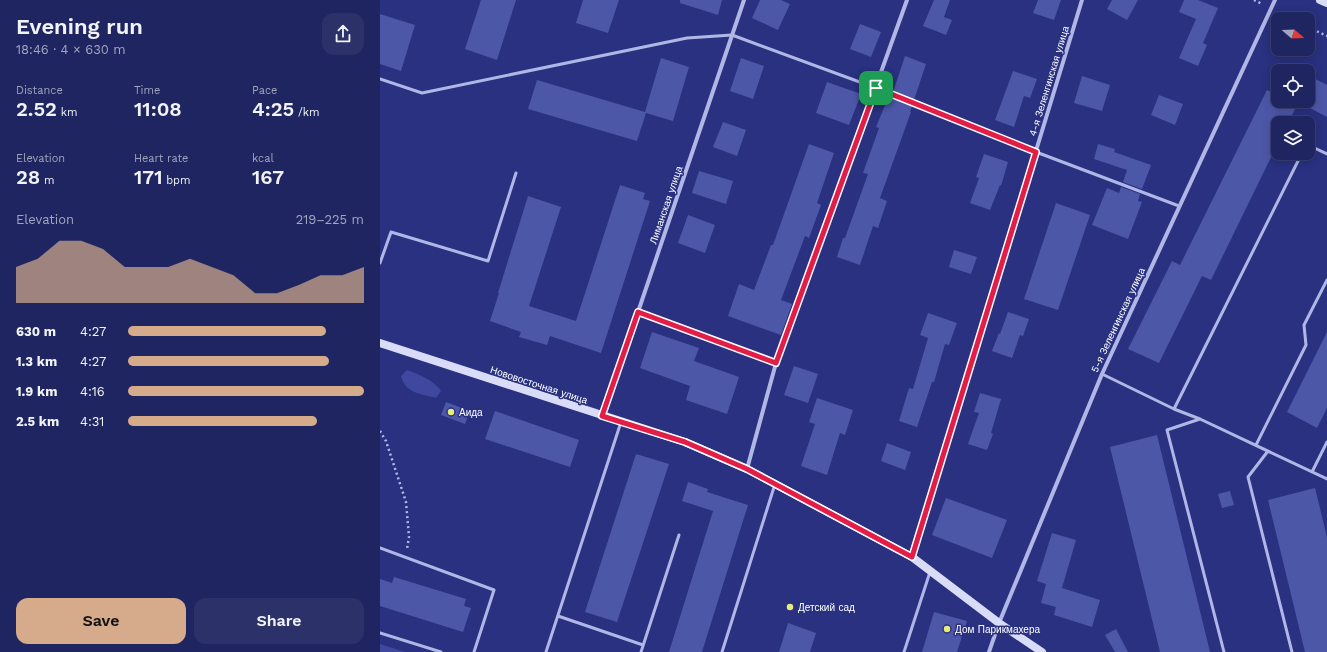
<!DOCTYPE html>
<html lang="en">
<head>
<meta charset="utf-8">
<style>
  :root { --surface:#1f2560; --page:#2c3169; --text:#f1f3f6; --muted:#a1a5bd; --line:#3c4275; --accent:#d6ab8b }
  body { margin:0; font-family:"Work Sans",sans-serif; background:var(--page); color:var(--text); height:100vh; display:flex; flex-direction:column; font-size:15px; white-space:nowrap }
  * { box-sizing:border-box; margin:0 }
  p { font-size:13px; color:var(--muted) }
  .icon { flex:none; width:22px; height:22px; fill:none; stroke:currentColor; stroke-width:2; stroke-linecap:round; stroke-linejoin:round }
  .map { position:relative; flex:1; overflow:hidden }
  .details { display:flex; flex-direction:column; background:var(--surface); width:380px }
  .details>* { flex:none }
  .needle { width:26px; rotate:109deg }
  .fabs { position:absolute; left:891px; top:12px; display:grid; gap:8px }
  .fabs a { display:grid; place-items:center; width:44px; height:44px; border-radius:8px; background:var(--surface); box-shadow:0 2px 10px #0003,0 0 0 1px var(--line); font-size:20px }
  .pin { position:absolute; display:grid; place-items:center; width:34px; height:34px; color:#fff; margin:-17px; border-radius:8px; box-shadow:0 2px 6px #0006 }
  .round { display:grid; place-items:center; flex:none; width:42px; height:42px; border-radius:12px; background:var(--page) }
  .headline { display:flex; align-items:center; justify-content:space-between; height:68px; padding:0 16px }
  h1 { font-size:22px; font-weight:600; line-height:30px }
  .stats { display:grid; grid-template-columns:repeat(3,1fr); gap:6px; height:68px; padding:4px 16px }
  .stats div { display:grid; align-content:center }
  .stats b { font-size:20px; font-weight:600 }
  .stats small { font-size:11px; font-weight:400 }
  .stats p { font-size:11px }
  .chart { height:112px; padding:8px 16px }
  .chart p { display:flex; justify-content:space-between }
  .chart svg { width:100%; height:72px; margin-top:4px; fill:var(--accent); opacity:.7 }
  .button { display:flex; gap:8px; margin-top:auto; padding:8px 16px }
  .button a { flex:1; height:46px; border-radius:12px; background:var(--accent); color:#111; font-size:16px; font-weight:600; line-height:46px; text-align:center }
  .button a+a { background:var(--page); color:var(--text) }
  ul { padding:0 16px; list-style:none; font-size:13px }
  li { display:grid; grid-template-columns:64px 48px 1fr; align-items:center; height:30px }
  li i { height:10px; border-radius:5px; background:var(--accent) }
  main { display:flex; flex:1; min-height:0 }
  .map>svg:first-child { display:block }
  .green { fill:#3d489e }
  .building { fill:#4d57a7 }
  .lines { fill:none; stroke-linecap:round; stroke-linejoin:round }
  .path { stroke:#b0b7e6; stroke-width:2.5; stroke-dasharray:2 3; stroke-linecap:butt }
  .lane { stroke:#b0b7e6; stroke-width:3 }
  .street { stroke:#b0b7e6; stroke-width:4 }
  .secondary { stroke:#d9dcf6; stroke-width:8 }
  .route-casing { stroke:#fff; stroke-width:8 }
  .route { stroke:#e11d48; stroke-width:5 }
  .poi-dot { fill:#e7ed77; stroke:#293180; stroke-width:1.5 }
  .labels { text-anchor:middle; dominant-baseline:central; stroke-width:3; stroke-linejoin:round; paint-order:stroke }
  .street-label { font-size:10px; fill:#fff; stroke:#293180 }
  .poi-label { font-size:10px; fill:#fff; stroke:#293180; text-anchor:start }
</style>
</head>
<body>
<main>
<section class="details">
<div class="headline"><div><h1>Evening run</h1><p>18:46 · 4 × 630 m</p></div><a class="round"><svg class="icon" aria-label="share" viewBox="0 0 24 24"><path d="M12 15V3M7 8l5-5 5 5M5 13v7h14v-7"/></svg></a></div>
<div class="stats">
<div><p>Distance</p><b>2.52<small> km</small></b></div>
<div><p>Time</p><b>11:08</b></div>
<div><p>Pace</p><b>4:25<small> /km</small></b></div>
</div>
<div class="stats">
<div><p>Elevation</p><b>28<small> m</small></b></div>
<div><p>Heart rate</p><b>171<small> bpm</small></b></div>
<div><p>kcal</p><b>167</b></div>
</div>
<div class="chart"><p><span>Elevation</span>219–225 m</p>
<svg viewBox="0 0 160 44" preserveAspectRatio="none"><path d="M0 44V22L10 17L20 6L30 6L40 11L50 22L60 22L70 22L80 17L90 22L100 27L110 38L120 38L130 33L140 27L150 27L160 22V44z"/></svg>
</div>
<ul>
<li><b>630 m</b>4:27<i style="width:84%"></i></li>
<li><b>1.3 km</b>4:27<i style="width:85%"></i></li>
<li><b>1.9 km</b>4:16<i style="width:100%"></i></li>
<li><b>2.5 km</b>4:31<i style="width:80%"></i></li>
</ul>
<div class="button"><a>Save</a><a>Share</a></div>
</section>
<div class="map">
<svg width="947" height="652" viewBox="0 0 947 652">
  <rect width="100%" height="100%" fill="#293180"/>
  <path class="green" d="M 27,370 C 38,374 54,380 61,391 L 56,398 C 41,394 25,393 21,376 Z
    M 0,644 L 25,652 L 0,652 Z"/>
  <path class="building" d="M 101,0 L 136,0 L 117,60 L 85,49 Z
    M 203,0 L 239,0 L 228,33 L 196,23 Z
    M 300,0 L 342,0 L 338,15 L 300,3 Z
    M 380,0 L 401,0 L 410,4 L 398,30 L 372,18 Z
    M 554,0 L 570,0 L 564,17 L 572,20 L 566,35 L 543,26 Z
    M 658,0 L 681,0 L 674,20 L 653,13 Z
    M 732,0 L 758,0 L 747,20 L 727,9 Z
    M 804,0 L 818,0 L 838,8 L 823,43 L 827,45 L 818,66 L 799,58 L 816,19 L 799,12 Z
    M 0,14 L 35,25 L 21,71 L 0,64 Z
    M 480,24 L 501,32 L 491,57 L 470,49 Z
    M 525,56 L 546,64 L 534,100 L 513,92 Z
    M 281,58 L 309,67 L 293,121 L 266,113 L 257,141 L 148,109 L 157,80 L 265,112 Z
    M 361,58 L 384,66 L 373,99 L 350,91 Z
    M 633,71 L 657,79 L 650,98 L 644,96 L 634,127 L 615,120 Z
    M 928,75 L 947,85 L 947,117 L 928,107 Z
    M 702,76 L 730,85 L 722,111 L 694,103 Z
    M 447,82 L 481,94 L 469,125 L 436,113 Z
    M 887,90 L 898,95 L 898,101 L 919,101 L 908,123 L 898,123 L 898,143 L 831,280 L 822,276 L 779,363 L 748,349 L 792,261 L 800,265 Z
    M 779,95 L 803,104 L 795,125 L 771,115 Z
    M 511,97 L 532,106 L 530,112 L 531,112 L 500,198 L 507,201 L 498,228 L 493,226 L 480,265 L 457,257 L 463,238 L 465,238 L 488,174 L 483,173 L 499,128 L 496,127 L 506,103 L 509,104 Z
    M 343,122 L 366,130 L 357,156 L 333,147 Z
    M 429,144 L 454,153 L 437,203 L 441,205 L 429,238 L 425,236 L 401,300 L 412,304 L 401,335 L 348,316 L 359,284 L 374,290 L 391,245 L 393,245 Z
    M 718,144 L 735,149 L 734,152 L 771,165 L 762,189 L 743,182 L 747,170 L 714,159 Z
    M 604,154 L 628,162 L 621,186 L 620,185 L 610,210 L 590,203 L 599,178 L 596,177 Z
    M 319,171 L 353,181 L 346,204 L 312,193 Z
    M 240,185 L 265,193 L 263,199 L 270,201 L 221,353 L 170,336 L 167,345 L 139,337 L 141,332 L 110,321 L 119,293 L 118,293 L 148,196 L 181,207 L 149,306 L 196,321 Z
    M 741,187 L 760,194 L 758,201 L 762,202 L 748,239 L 712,225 L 727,188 L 739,193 Z
    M 676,203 L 710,215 L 678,310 L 644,299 Z
    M 308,215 L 335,225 L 325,253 L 298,243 Z
    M 574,250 L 597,257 L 591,274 L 569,267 Z
    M 628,312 L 649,319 L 643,336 L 640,335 L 632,358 L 612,351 L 619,333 L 620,334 Z
    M 548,313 L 577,323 L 569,345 L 565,344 L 554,382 L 552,382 L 537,427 L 519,421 L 529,388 L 533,389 L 548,338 L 540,335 Z
    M 272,332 L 319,348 L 314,361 L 359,377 L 347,414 L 306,400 L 310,386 L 260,368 Z
    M 947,332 L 947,408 L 937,428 L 907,412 Z
    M 414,366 L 438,374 L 428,403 L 404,395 Z
    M 600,393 L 621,399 L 611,433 L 613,434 L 607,450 L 588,444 L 599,413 L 594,412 Z
    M 437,398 L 473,410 L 465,435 L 460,433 L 447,475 L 421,466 L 435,424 L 429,422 Z
    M 66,402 L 90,411 L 85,424 L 61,415 Z
    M 115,411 L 199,440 L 190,467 L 105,439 Z
    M 777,435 L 830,652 L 780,652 L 730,447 Z
    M 507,443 L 531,452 L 525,470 L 501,461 Z
    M 256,454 L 289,464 L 237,622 L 205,612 Z
    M 308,482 L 328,489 L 327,492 L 368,505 L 322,652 L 289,652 L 333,511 L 302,501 Z
    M 935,488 L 947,537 L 947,652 L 925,652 L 888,500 Z
    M 850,491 L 854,505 L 842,508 L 838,494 Z
    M 566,498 L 627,520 L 612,558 L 552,535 Z
    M 672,533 L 696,540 L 682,588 L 720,600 L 712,627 L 674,615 L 676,607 L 661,603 L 666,584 L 657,581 Z
    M 14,577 L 86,599 L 84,606 L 91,608 L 83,632 L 0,606 L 0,579 L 12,583 Z
    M 554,612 L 587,621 L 577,652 L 542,652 Z
    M 408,623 L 436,633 L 430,652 L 399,652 Z
    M 736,629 L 748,652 L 735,652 L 725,635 Z"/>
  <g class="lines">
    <path class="path" d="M 874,0 L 882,4
      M 899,13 L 913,19
      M 928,27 L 947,36
      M 0,431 L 6,441 L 26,502 L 29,537 L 27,549"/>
    <path class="lane" d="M 0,79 L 42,93 L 307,38 L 352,35 L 496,88 L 656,152 L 799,206
      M 928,145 L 947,154
      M 0,263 L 11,232 L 108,261 L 136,173
      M 258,312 L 396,363
      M 722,374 L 794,409 L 922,153
      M 794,409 L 820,419
      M 876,445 L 926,345 L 924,325 L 947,280
      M 888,451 L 868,477 L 912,652
      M 932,472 L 947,442
      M 0,548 L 114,590 L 94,652
      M 178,616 L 263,645
      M 0,633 L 61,652
      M 166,652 L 241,422
      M 261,652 L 299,535
      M 342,652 L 395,484
      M 524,652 L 550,572
      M 844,652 L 787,430 L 820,419 L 947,479"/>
    <path class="street" d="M 221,416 L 258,312 L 364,0
      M 367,469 L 396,363 L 527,0
      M 532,557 L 702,0
      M 609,652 L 619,623 L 722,374 L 895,0"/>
    <path class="secondary" d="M 940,0 L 947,3
      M 0,343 L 305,442 L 367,469 L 532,557 L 619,623 L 662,652"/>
  </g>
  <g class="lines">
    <g class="route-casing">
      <path id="route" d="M 496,88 L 656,152 L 532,557 L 367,469 L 305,442 L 222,416 L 258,312 L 396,363 Z"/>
    </g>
    <use href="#route" class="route"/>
  </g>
  <g class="poi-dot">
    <circle cx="71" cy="412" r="4"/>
    <circle cx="410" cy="607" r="4"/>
    <circle cx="567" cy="629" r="4"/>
  </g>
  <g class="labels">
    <g class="street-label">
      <text transform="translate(669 81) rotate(-73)">4-я Зеленгинская улица</text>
      <text transform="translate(286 205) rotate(-71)">Лиманская улица</text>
      <text transform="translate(738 320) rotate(-65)">5-я Зеленгинская улица</text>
      <text transform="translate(159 385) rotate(18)">Нововосточная улица</text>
    </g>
    <g class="poi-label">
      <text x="79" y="412">Аида</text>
      <text x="418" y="607">Детский сад</text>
      <text x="575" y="629">Дом Парикмахера</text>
    </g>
  </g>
</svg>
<div class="fabs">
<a><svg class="needle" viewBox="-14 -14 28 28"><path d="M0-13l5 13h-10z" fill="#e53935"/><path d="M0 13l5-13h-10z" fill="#a1a5bd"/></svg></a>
<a><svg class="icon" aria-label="locate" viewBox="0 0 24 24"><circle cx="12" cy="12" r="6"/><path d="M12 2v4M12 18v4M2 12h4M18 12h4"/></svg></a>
<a><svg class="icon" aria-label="layers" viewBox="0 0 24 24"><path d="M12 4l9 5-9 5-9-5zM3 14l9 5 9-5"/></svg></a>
</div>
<div class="pin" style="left:496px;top:88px;background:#1e9e55"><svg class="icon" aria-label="arrive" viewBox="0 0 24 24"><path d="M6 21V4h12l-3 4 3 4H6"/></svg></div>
</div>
</main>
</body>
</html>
